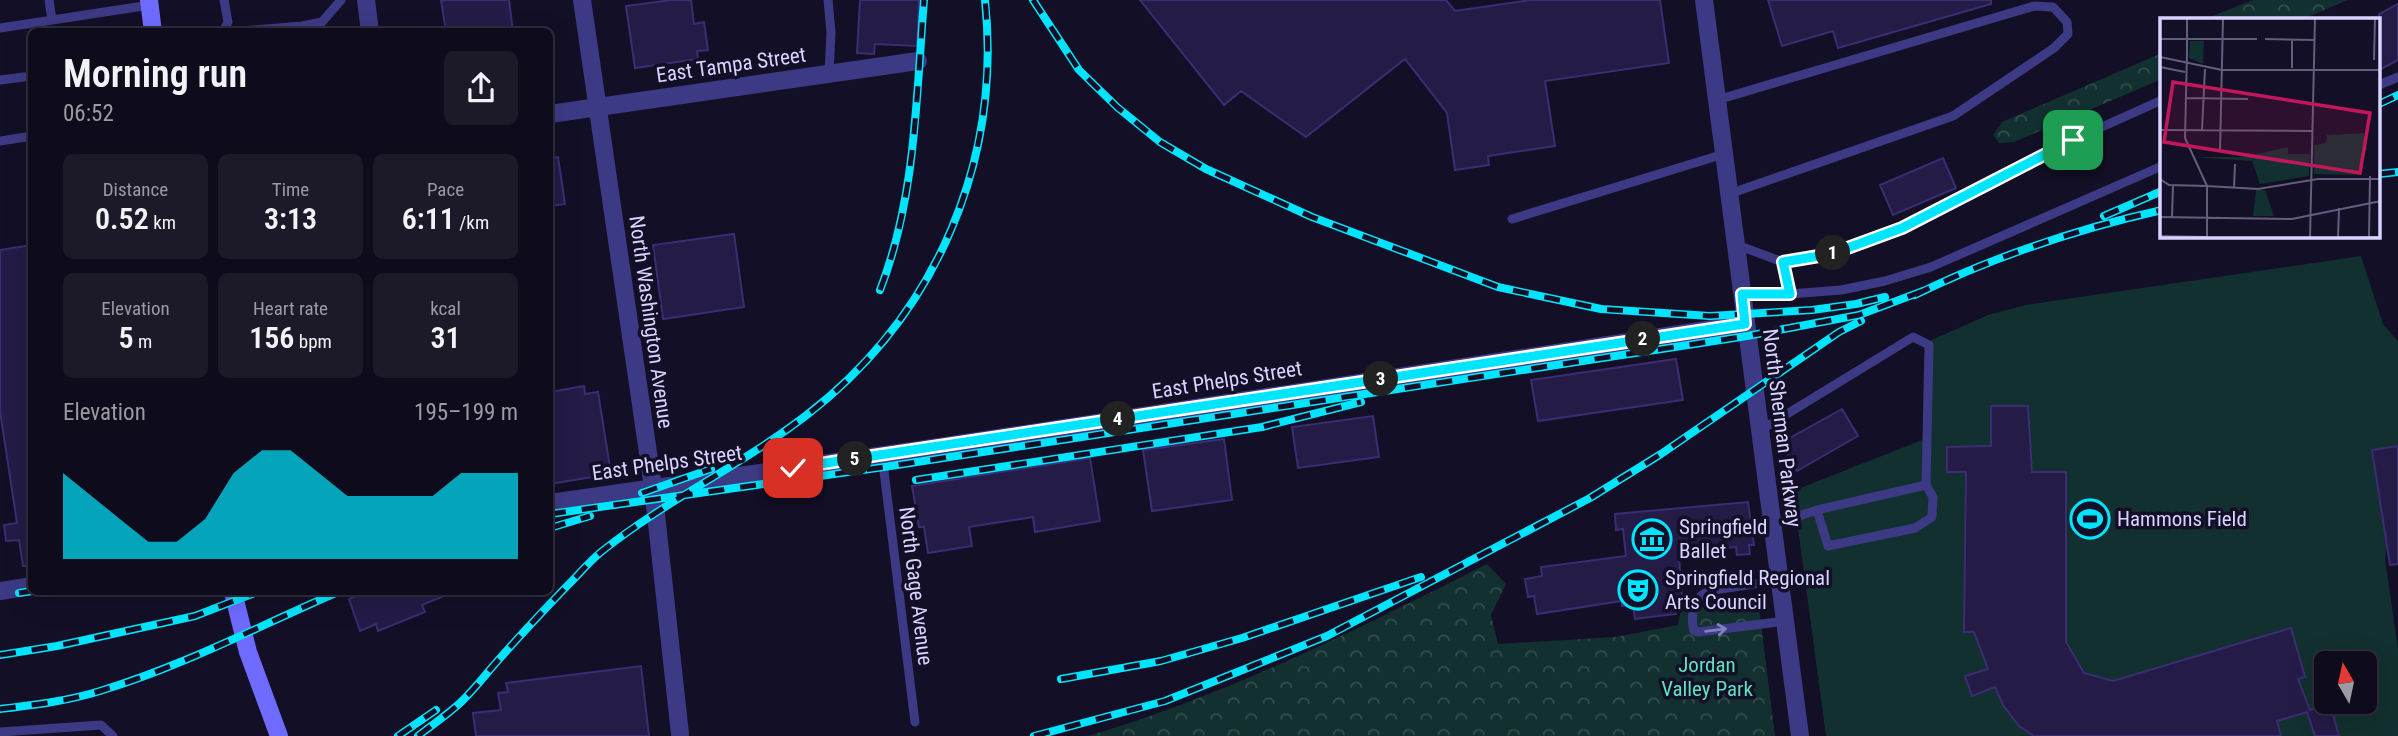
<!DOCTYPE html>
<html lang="en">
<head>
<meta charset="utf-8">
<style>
  :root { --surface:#0e0b1c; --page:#1c1929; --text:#f1f3f6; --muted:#9b9ba3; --line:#2e2b3b; --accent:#00e5ff }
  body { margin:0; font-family:"Roboto Condensed",sans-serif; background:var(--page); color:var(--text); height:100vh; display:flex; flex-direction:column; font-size:26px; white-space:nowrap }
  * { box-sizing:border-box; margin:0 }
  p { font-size:23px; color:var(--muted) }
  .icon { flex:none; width:38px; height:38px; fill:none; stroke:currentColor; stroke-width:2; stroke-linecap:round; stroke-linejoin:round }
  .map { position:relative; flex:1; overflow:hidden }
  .details { position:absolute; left:28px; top:28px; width:525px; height:567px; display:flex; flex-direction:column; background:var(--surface); border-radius:10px; box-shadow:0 7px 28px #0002,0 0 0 2px var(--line) }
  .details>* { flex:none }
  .needle { width:46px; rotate:351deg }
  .fabs { position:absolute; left:2314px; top:651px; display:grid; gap:14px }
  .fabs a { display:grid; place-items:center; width:63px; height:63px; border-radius:10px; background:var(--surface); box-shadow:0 7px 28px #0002,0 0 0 2px var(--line); font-size:35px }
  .pin { position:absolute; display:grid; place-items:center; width:60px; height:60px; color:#fff; margin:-30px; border-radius:14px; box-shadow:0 4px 10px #0006 }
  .km { position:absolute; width:35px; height:35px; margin:-18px; border-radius:50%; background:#222; color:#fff; font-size:19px; line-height:35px; text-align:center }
  .round { display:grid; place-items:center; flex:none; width:74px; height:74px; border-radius:10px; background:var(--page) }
  .headline { display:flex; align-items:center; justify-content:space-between; height:119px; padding:0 35px }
  h1 { font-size:38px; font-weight:600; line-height:52px }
  .figures { display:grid; grid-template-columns:repeat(3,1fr); gap:10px; height:119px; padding:7px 35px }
  .figures div { display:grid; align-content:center; border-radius:10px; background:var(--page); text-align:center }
  .figures b { font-size:30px; font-weight:600 }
  .figures small { font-size:19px; font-weight:400 }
  .figures p { font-size:19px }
  .chart { height:196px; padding:14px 35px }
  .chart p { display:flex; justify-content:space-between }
  .chart svg { width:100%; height:126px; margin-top:7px; fill:var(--accent); opacity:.7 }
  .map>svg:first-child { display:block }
  .forest { fill:url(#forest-crowns) }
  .pitch { fill:#12302f; fill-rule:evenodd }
  .building { fill:#241b47; stroke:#3b2d73; stroke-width:2 }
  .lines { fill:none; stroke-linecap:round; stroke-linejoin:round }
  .service { stroke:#3d3a85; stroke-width:9 }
  .minor { stroke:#3d3a85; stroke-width:18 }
  .secondary { stroke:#6f6bff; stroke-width:18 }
  .rail-casing { stroke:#00e5ff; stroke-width:8 }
  .rail { stroke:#130f26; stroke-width:5; stroke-dasharray:16; stroke-linecap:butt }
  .oneway { stroke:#837fbc }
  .route-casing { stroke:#fff; stroke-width:14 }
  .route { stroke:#00e5ff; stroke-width:9 }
  .labels { text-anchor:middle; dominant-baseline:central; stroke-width:7; stroke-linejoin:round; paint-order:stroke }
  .street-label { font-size:21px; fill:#d9d4ff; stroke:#130f26 }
  .poi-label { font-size:21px; fill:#d9d4ff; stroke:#130f26; text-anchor:start }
  .park-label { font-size:21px; fill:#5fe0c0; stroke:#130f26 }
  .inset-road { fill:none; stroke:#625e7d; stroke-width:2 }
  .view { fill:#c2185b; fill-opacity:0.15; stroke:#c2185b; stroke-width:3.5 }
  .inset-edge { fill:none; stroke:#d9d4ff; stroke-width:3.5 }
</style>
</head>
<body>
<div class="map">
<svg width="2398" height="736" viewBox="0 0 2398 736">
  <defs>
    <pattern id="forest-crowns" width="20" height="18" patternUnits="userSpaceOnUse" patternTransform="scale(1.75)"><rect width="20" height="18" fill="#12302f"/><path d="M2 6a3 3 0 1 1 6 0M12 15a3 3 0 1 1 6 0" fill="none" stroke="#344d4e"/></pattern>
  </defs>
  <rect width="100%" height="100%" fill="#130f26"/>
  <path class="forest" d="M 2253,0 L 2348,0 L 2303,19 L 2205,19 Z
    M 2162,53 L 2162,79 L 2014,142 L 1999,143 L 1993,135 L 2002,122 Z
    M 1487,564 L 1506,584 L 1491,615 L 1498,644 L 1616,637 L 1678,625 L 1681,610 L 1758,600 L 1775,736 L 1088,736 C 1227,695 1358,629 1487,564 Z"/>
  <path class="pitch" d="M 2361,256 L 2383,324 L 2398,341 L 2398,446 L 2372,450 L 2387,546 L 2385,559 L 2398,649 L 2398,736 L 1826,736 L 1793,491 L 1927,438 L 1927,342 L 1988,315 L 2026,305 ZM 2326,663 L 2364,663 L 2364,702 L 2326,702 Z"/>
  <path class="building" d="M 441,0 L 509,0 L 513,32 L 446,32 Z
    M 671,0 L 691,0 L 694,24 L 704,22 L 708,50 L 697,51 L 698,59 L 635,68 L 626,6 Z
    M 860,0 L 919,0 L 917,46 L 875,44 L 874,54 L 857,53 Z
    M 1140,0 L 1446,0 L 1455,11 L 1531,0 L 1660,0 L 1669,63 L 1545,81 L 1555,146 L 1488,156 L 1489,165 L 1455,170 L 1447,113 L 1405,59 L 1306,137 L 1241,91 L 1224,105 Z
    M 1768,0 L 1991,0 L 1991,4 L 1838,48 L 1833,31 L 1782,46 Z
    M 2398,4 L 2398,60 L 2379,70 L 2379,14 Z
    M 558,157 L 565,204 L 550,206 L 550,158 Z
    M 1943,158 L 1956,188 L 1893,215 L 1880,185 Z
    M 734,234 L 744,307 L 663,319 L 653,245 Z
    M 32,245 L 32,566 L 23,566 L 19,540 L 6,541 L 4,525 L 17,523 L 0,411 L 0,250 Z
    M 1676,359 L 1683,400 L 1538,421 L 1531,380 Z
    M 584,386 L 585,394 L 598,392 L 611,474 L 550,484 L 550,392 Z
    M 1991,406 L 2028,406 L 2032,472 L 2066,472 L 2066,642 L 2084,673 L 2113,681 L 2291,628 L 2305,677 L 2298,679 L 2310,710 L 2330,703 L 2339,736 L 2315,736 L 2307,712 L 2277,721 L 2281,736 L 2034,736 L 2019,726 L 2003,705 L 1995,687 L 1972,696 L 1965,676 L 1988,669 L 1974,632 L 1964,632 L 1966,472 L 1947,472 L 1947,447 L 1991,446 Z
    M 1842,409 L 1858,436 L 1797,471 L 1781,443 Z
    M 1373,416 L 1379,457 L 1298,468 L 1292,427 Z
    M 1224,439 L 1232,500 L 1152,511 L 1143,450 Z
    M 2398,446 L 2398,564 L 2390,565 L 2372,450 Z
    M 1090,458 L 1100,521 L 1035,532 L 1033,517 L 969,527 L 972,546 L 928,553 L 924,527 L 919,527 L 912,486 Z
    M 1748,502 L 1754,545 L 1749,545 L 1750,554 L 1737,555 L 1736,547 L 1697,550 L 1679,556 L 1682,598 L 1674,599 L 1676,614 L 1635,619 L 1633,605 L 1622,606 L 1622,601 L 1537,614 L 1534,596 L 1528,597 L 1525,579 L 1542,576 L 1541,567 L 1626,556 L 1623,529 L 1616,530 L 1615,514 Z
    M 366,592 L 453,592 L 422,605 L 425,612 L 378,631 L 376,624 L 360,631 L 349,599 Z
    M 641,666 L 649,736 L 476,736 L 473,713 L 501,710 L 498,693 L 508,692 L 506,683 Z"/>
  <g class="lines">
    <path class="service" d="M 49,0 L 52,20
      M 828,0 L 831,32 L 829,74
      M 0,28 L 150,5
      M 223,32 L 228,22 L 224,0
      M 229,32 L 302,26 L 322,22 L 341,0
      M 0,80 L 32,76
      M 2379,85 L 2398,77
      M 1717,100 L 2034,6 L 2053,7 L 2067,22 L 2068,34 L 2054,48 L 1953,116 L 1729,194
      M 0,141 L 32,136
      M 1512,219 L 1724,154
      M 1737,245 L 1783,262 L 1831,254 L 1902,228 L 2073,140 L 2162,100
      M 1783,262 L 1790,294
      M 1742,294 L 1790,294 L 1841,290 L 1885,281 L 1931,267 L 2162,166
      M 1759,431 L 1913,337 L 1929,345 L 1926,485
      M 882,455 L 915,722
      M 1772,525 L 1817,510 L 1821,509 L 1926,485 L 1933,497 L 1932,517 L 1915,528 L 1828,546 L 1817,510
      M 1779,580 L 1708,591 C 1693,599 1690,616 1694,631 L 1699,632 L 1785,621
      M 0,732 L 101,725 L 113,736"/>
    <path class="minor" d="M 366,0 L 370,32
      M 582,0 L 653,487 L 680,734
      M 1704,0 L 1800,736
      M 550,114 L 918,61
      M 550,503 L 926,449 L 1745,324
      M 0,591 L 32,586"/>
    <path class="secondary" d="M 149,0 L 153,32
      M 233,592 L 248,652 L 279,736"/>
    <g class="rail-casing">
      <path id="rail" d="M 1033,0 L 1079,70 L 1117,107 L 1160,142 L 1206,169 L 1312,217 L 1498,287 L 1601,309 L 1710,316 L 1812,310 L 1856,304 L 1885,297
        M 2379,104 L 2398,95
        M 2379,174 L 2398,172
        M 2104,216 L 2162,191
        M 880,290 C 916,198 916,98 924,0
        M 1915,295 C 1993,257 2077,229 2162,210
        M 916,480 L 1262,427 L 1361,402
        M 642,493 L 711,469
        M 550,514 L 884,467 L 1747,336 L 1859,315 L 1923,291
        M 550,528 L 590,516
        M 19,593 L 32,591
        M 0,655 L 57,646 L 195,616 L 257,592
        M 1061,679 L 1161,661 L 1242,638 L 1421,577
        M 0,709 C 33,705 68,701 100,691 C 183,666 259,626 338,592
        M 398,736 L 436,710
        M 418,736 C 432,725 447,715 460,703 C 475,689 488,671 502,656 C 523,632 545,609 567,586 C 578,575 589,562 601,552 C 666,500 742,465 808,414 C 936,315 1002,161 985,0
        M 1034,736 L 1165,701 L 1327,636 L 1590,498 L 1661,454 L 1839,332 L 1861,321"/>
    </g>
    <use href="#rail" class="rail"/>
  </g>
  <defs><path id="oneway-shaft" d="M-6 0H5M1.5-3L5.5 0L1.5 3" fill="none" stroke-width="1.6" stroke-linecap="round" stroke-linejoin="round" transform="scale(1.75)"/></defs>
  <use class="oneway" href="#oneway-shaft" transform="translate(1716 630) rotate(-7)"/>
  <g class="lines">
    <g class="route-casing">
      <path id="route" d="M 793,468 L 1745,324 L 1742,294 L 1790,294 L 1783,262 L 1831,254 L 1902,228 L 2073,140"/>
    </g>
    <use href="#route" class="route"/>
  </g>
  <defs>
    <g id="stadium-ring" transform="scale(2.0125)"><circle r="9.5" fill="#130f26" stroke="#00e5ff" stroke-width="1.5"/><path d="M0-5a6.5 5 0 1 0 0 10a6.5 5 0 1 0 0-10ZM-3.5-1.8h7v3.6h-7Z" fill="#00e5ff"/></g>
    <g id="museum-ring" transform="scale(2.0125)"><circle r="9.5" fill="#130f26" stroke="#00e5ff" stroke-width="1.5"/><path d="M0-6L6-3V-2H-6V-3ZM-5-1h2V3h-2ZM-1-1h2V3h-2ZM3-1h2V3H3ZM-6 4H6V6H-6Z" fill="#00e5ff"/></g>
    <g id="theatre-ring" transform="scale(2.0125)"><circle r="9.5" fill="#130f26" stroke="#00e5ff" stroke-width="1.5"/><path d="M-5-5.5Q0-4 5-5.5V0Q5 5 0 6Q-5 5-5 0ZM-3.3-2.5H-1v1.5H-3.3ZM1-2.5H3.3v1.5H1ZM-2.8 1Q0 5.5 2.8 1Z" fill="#00e5ff"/></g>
  </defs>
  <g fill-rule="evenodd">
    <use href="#stadium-ring" x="2090" y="519"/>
    <use href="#museum-ring" x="1652" y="539"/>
    <use href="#theatre-ring" x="1638" y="590"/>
  </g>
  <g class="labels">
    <g class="street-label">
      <text transform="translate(731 65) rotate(-8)">East Tampa Street</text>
      <text transform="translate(651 322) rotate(82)">North Washington Avenue</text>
      <text transform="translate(1227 380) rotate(-9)">East Phelps Street</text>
      <text transform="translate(1782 428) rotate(83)">North Sherman Parkway</text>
      <text transform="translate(667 463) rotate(-8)">East Phelps Street</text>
      <text transform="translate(916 586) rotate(83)">North Gage Avenue</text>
    </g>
    <g class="poi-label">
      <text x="2117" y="519">Hammons Field</text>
      <text x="1679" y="527">Springfield<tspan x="1679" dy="24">Ballet</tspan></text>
      <text x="1665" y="578">Springfield Regional<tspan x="1665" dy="24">Arts Council</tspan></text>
    </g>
    <g class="park-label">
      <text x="1707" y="665">Jordan<tspan x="1707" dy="24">Valley Park</tspan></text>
    </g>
  </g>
  <g transform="translate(2160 18)">
    <rect width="220" height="220" fill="#130f26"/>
    <path d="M 30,23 L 44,23 L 43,46 L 29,40 Z" fill="#12302f"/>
    <path d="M 128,129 L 128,136 L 150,136 L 149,158 L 100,166 L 92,143 L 33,139 L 84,139 ZM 96,172 L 105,172 L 114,198 L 93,198 Z" fill="#12302f"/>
    <path d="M 204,115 L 207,132 L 202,132 L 201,157 L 154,156 L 154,127 L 166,125 L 167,117 Z" fill="#12302f"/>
    <path class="inset-road" d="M 27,0 L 27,37M 0,21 L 97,21M 105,21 L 155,22M 27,35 L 25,120 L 47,168 L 47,220M 0,39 L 62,52 L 221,52M 214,42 L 215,0M 0,49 L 25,54M 132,50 L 132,21M 26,80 L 88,81M 0,112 L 152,113M 42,112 L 45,51M 60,133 L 63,0M 0,161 L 9,167 L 47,168M 47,168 L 98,171 L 158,161 L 221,161M 74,170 L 75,146M 179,190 L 178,220 L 221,219M 0,199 L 132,201 L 221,183M 12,199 L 13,167M 0,218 L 47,219M 209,219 L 210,158M 150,220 L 155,0"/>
    <path class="view" d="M 13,64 L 210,95 L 200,155 L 4,124 Z"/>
    <rect width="220" height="220" class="inset-edge"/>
  </g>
</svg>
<div class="fabs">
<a><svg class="needle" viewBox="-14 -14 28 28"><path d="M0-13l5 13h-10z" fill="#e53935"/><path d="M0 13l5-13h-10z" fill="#9b9ba3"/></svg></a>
</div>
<div class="pin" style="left:2073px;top:140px;background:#1e9e55"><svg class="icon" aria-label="arrive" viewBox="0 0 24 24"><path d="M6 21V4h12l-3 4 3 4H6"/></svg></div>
<div class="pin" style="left:793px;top:468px;background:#d93025"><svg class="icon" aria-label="check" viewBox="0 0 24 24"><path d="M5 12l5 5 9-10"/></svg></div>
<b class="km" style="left:1833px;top:253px">1</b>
<b class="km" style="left:1643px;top:339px">2</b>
<b class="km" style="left:1381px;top:379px">3</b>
<b class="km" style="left:1118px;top:419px">4</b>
<b class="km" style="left:855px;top:459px">5</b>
<section class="details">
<div class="headline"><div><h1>Morning run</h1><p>06:52</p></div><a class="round"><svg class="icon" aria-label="share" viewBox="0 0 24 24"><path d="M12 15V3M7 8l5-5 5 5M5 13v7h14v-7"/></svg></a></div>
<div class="figures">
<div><p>Distance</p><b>0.52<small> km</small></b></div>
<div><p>Time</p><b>3:13</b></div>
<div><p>Pace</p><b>6:11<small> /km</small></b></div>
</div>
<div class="figures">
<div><p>Elevation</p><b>5<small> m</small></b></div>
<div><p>Heart rate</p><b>156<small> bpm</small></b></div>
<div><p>kcal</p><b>31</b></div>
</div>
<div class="chart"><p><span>Elevation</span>195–199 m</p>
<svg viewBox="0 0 160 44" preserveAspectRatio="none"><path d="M0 44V14L10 22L20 30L30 38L40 38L50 30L60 14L70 6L80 6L90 14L100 22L110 22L120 22L130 22L140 14L150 14L160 14V44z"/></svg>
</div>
</section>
</div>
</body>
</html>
